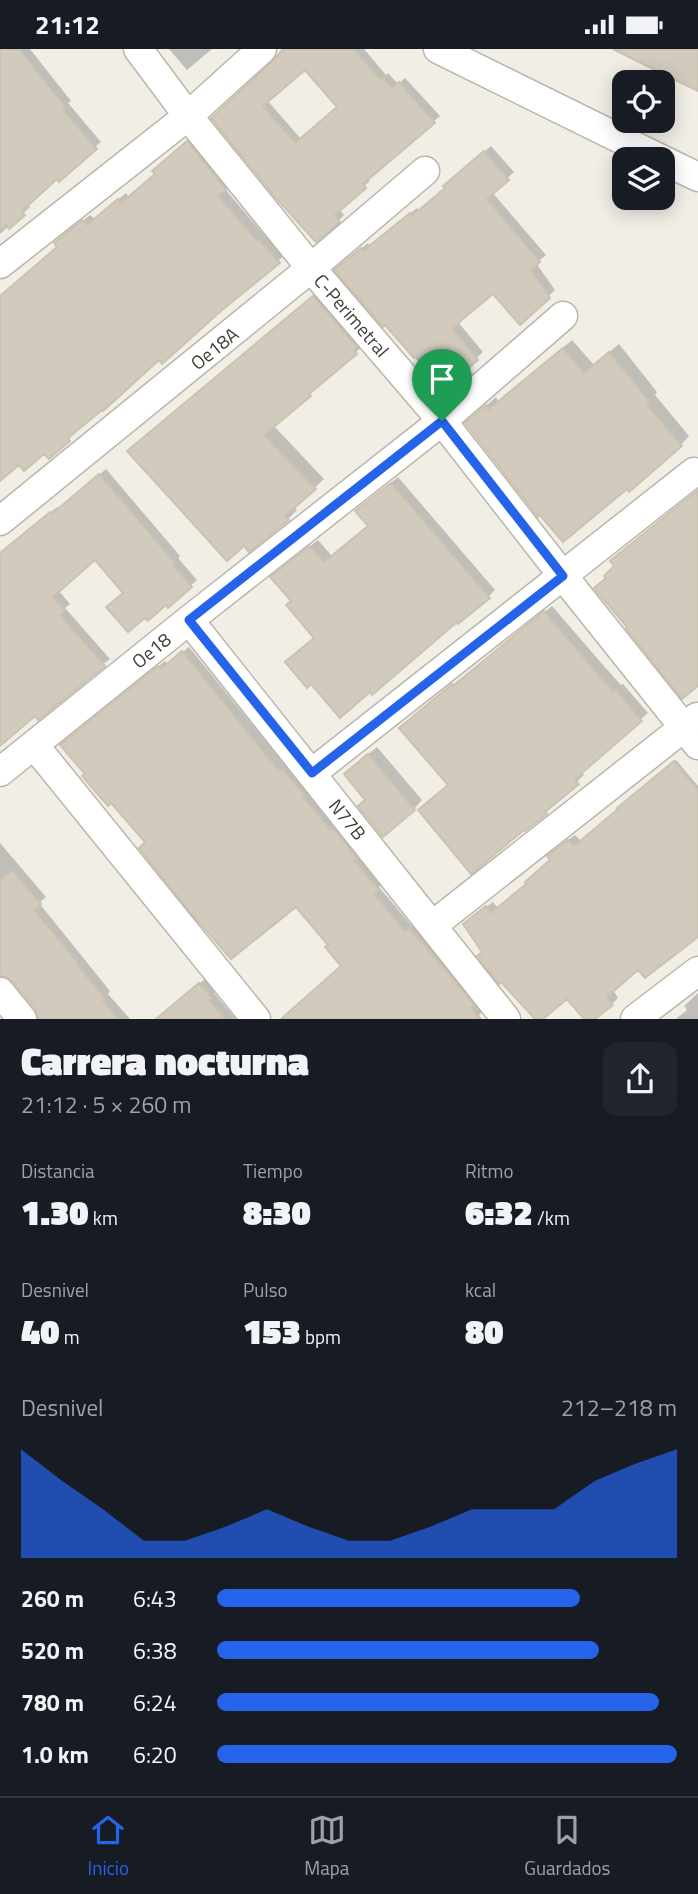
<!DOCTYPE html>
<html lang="es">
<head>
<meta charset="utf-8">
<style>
  :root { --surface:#171b24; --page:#20242c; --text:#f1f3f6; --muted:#9ea1a6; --line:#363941; --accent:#2563eb }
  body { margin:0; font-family:"Titillium Web",sans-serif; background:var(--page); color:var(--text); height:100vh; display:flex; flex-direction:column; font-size:26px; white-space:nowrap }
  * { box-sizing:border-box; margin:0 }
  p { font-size:23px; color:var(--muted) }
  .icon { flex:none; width:38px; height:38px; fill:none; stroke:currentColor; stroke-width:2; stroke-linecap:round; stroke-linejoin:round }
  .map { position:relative; height:970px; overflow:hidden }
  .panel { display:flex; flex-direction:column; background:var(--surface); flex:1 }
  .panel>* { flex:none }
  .fabs { position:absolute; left:612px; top:21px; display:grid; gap:14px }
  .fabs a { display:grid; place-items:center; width:63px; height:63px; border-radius:14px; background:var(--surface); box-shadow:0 4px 18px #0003; font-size:35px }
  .pin { position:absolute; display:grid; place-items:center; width:60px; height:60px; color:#fff; margin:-72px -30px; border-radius:50% 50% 50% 0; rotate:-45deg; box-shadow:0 0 7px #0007 }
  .pin .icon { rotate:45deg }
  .round { display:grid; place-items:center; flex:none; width:74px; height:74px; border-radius:14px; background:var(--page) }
  .headline { display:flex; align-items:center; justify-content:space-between; height:119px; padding:0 21px }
  h1 { font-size:38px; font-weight:800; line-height:52px }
  .metrics { display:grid; grid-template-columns:repeat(3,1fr); gap:10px; height:119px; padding:7px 21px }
  .metrics div { display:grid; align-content:center }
  .metrics b { font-size:35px; font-weight:800 }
  .metrics small { font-size:19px; font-weight:400 }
  .metrics p { font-size:19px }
  .chart { height:196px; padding:14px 21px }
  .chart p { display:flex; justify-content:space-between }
  .chart svg { width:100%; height:126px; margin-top:7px; fill:var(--accent); opacity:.7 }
  ul { padding:0 21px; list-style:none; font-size:23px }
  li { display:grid; grid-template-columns:112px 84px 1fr; align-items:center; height:52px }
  li i { height:18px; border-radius:9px; background:var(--accent) }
  .status { display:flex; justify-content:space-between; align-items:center; height:49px; padding:0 35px; background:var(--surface); direction:ltr }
  .status svg { height:19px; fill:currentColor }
  .tab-bar { display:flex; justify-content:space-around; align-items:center; height:98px; border-top:2px solid var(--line); background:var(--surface); font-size:19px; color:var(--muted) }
  .tab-bar a { display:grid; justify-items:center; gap:4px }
  .tab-bar .active { color:var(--accent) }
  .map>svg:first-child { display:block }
  .shadow { fill:#0003; fill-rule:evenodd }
  .building { fill:#d1cabd; stroke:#cbc2b1; stroke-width:2; fill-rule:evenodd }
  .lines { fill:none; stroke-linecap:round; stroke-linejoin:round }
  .minor-casing { stroke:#bbb6aa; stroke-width:31 }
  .minor { stroke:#fff; stroke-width:28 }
  .route-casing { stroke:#fff; stroke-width:14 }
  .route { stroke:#2563eb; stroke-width:9 }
  .labels { text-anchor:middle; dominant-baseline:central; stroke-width:7; stroke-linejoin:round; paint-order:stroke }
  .street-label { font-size:19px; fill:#433e36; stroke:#fff }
</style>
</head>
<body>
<div class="status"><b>21:12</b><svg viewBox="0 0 49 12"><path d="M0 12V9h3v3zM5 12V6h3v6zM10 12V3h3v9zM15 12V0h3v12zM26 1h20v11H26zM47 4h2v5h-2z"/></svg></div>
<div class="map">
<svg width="698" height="970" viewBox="0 0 698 970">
  <rect width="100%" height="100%" fill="#f1eee6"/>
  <path class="shadow" d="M 0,0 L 30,0 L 71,52 L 68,54 L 101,93 L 57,128 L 27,155 L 30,158 L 0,185 Z
    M 169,0 L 212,0 L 187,21 Z
    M 285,0 L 364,0 L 386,26 L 388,24 L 398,35 L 405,29 L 440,67 L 367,128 L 370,132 L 339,160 L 344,166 L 339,171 L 213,69 L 276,11 ZM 305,19 L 339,57 L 301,90 L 267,51 Z
    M 195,87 L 232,132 L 225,140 L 265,187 L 267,185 L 285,206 L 160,309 L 75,381 L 76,383 L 49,408 L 44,402 L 19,414 L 0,430 L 0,248 L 59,197 L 63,187 L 90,166 L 95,170 L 126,144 L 129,148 L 157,125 L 161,115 Z
    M 491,97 L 514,123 L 492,143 L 546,206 L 536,214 L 555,241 L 520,274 L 493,242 L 458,273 L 483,303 L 466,319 L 470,323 L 448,343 L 343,215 L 368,194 L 370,197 L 417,159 L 419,162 L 447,139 L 451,131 Z
    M 323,239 L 365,295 L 309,346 L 273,376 L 324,430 L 294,458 L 297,461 L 288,470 L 249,500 L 268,286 Z
    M 572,291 L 594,316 L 619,295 L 657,343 L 655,346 L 689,387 L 681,396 L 476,366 L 496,348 L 499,353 Z
    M 106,420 L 180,507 L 178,509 L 197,531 L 168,556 L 125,543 L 95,509 L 58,541 L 70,555 L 65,559 L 110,610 L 35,664 L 0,695 L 0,505 L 57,458 L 59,460 Z
    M 398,428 L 495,541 L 488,548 L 316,588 L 293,551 L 280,521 L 318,491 L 332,507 L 370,476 L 364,455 Z
    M 552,557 L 603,616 L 621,636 L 623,635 L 648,664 L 581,723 L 584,726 L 551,756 L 552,757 L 546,764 L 450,736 L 408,672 L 460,630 L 461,631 Z
    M 189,598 L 286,717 L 289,715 L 384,833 L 379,838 L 412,877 L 416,874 L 484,961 L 479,966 L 482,970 L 291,970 L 343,917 L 330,896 L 296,855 L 147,793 L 87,725 L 69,690 L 165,612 L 168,615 Z
    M 377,698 L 422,751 L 414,760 L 367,750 L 354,717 Z
    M 676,711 L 698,737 L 698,886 L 639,919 L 613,941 L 618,949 L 612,955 L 568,947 L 484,903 L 472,869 L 493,853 L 498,859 L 528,835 L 552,811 L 555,801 L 575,786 L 581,792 L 620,760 L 625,753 Z
    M 0,794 L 46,848 L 39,854 L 110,942 L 108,945 L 130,970 L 40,970 L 36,959 L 14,931 L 0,925 Z
    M 206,929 L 217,942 L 214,944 L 236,970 L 157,970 Z
    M 698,944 L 698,970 L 676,970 L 687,961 L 684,957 Z"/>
  <path class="building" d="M 0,0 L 19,0 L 66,59 L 63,61 L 97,100 L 59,133 L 57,130 L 22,162 L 25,166 L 9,180 L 6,176 L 0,181 Z
    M 283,0 L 354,0 L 380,30 L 382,28 L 392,39 L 399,33 L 435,74 L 363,135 L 366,139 L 335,166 L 340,173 L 316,193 L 275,148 L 211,69 L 273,12 ZM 305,21 L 337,58 L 295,94 L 263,57 Z
    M 613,0 L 698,0 L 698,42 L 671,29 Z
    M 187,92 L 226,141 L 218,147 L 257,192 L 259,191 L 280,214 L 222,261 L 162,315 L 159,311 L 103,362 L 102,361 L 68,389 L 70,392 L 49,410 L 44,405 L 24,422 L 19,416 L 0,432 L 0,247 L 57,198 L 54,194 L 82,171 L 87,176 L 118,150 L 121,154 L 155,125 L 152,122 Z
    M 484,102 L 509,131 L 487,150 L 540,213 L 531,221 L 550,249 L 520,276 L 493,245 L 458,274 L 459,275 L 453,280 L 478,311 L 460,326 L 464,331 L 448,345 L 416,308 L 414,309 L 385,276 L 383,278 L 334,221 L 361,199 L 363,202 L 410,164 L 412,167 L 445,139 L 443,137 Z
    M 313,247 L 357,298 L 353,301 L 357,305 L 309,345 L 311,347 L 264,386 L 316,440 L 285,467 L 289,471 L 249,503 L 244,497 L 227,512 L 127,402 Z
    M 563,299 L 584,324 L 609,303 L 650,353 L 647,356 L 682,397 L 629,443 L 627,440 L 563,493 L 540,466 L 538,468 L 532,460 L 465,374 L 486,356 L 489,360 Z
    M 99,425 L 175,514 L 173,516 L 192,538 L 168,559 L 166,556 L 148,572 L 145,569 L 128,583 L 106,558 L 123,544 L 95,511 L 53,548 L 65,562 L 60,566 L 105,617 L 38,671 L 35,667 L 0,697 L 0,504 L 50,463 L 52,465 Z
    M 391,434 L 490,549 L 458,575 L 457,573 L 372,646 L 370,643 L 340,669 L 311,635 L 307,639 L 285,613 L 314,589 L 286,556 L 291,552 L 270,528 L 310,497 L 324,513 L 368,477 L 355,462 Z
    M 698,441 L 698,637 L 682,650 L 626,579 L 627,578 L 594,539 L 606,529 L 604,527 L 614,517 L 610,512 Z
    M 544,562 L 596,623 L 613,642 L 615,640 L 642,672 L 575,730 L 579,735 L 545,763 L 547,765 L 525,782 L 524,781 L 471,825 L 418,761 L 448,736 L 399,679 L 452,635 L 453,637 Z
    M 182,602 L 279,722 L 282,720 L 305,747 L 303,748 L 330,780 L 332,778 L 357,809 L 354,812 L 379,841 L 374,845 L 405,882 L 409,879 L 424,896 L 474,956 L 471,959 L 480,970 L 281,970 L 341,917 L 325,898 L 328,896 L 296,858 L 231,910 L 190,863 L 139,799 L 145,793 L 111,754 L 108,757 L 82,727 L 85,725 L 60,696 L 158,617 L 161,620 Z
    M 368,705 L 415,761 L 383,788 L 358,757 L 365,751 L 344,725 Z
    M 674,712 L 698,741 L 698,888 L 645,929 L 638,921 L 607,948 L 613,956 L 595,970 L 584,970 L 567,950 L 543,970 L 535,970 L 501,933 L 499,935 L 477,907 L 482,903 L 463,875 L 486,857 L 491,864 L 526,835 L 525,833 L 550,811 L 547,807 L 568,791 L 574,797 L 618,760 L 617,759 Z
    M 12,821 L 41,855 L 34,861 L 77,912 L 76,913 L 87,928 L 105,950 L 103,952 L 119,970 L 38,970 L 35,959 L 13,933 L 7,928 L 0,927 L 0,831 Z
    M 199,934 L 212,949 L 209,951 L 225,970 L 156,970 Z"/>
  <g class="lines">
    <g class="minor-casing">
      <path id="minor" d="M 138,0 L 188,67 L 311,219 L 442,372 L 563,527 L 698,696
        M 438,0 L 661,110
        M 663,111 L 698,128
        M 0,215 L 188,67 L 262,0
        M 0,472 L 311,219 L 425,122
        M 189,571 L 506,970
        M 34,696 L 256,970
        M 0,723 L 189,571 L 442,372 L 563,267
        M 312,724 L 694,423
        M 433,876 L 697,668
        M 0,943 L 22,970
        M 635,970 L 698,922"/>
    </g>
    <use href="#minor" class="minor"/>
  </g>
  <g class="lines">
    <g class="route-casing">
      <path id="route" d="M 442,372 L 563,527 L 312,724 L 189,571 Z"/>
    </g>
    <use href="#route" class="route"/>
  </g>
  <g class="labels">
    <g class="street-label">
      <text transform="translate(352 266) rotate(49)">C-Perimetral</text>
      <text transform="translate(214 299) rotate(-39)">Oe18A</text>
      <text transform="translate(151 601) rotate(-39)">Oe18</text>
      <text transform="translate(348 770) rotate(51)">N77B</text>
    </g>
  </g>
</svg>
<div class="fabs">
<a><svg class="icon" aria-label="locate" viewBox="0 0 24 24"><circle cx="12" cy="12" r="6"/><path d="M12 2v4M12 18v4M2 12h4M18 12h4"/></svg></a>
<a><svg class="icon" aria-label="layers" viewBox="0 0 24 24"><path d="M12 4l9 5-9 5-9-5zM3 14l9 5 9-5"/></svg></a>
</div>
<div class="pin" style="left:442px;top:372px;background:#1e9e55"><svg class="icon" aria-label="arrive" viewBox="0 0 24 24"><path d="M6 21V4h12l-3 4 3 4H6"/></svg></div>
</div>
<section class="panel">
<div class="headline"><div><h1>Carrera nocturna</h1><p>21:12 · 5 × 260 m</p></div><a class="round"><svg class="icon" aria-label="share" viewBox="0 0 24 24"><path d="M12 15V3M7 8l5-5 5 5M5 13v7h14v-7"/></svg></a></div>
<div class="metrics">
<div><p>Distancia</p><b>1.30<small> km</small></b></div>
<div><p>Tiempo</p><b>8:30</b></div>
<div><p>Ritmo</p><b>6:32<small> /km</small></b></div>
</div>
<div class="metrics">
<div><p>Desnivel</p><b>40<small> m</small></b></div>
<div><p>Pulso</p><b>153<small> bpm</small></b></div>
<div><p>kcal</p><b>80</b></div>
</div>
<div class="chart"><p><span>Desnivel</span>212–218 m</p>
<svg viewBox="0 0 160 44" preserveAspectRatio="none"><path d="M0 44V6L10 17L20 27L30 38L40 38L50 33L60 27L70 33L80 38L90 38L100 33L110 27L120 27L130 27L140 17L150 11L160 6V44z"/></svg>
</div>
<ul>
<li><b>260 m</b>6:43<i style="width:79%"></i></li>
<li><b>520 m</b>6:38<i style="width:83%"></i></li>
<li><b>780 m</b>6:24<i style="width:96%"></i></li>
<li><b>1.0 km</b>6:20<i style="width:100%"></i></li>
</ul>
</section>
<nav class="tab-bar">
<a class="active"><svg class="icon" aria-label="home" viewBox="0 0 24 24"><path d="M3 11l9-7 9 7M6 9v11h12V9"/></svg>Inicio</a>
<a><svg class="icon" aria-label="map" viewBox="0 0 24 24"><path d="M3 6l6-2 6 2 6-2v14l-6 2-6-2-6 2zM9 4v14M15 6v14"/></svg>Mapa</a>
<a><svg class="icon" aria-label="saved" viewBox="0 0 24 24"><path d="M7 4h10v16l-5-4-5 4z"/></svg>Guardados</a>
</nav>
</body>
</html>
